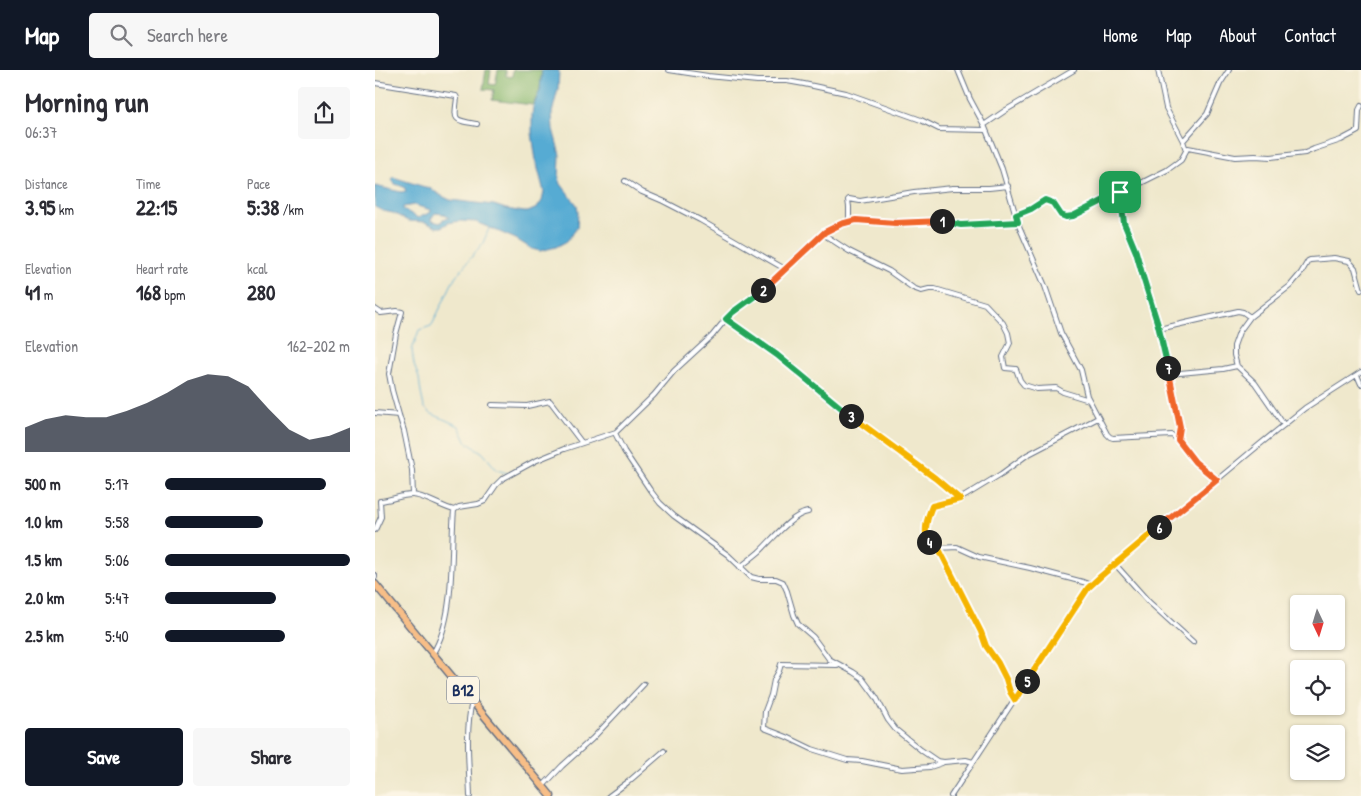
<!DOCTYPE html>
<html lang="en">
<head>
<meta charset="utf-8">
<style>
  :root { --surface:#fff; --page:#f7f7f7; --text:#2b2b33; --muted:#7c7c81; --accent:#111827 }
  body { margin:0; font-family:"Patrick Hand",sans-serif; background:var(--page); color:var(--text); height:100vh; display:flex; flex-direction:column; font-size:19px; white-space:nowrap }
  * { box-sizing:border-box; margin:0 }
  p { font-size:16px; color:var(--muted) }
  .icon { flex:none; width:28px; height:28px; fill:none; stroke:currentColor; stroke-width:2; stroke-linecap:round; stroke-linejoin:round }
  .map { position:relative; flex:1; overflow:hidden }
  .panel { display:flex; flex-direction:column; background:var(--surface); width:375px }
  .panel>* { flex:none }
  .needle { width:32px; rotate:176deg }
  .fabs { position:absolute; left:915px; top:525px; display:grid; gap:10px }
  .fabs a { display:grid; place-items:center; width:55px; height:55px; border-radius:5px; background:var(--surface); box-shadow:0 1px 4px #0004; font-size:25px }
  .pin { position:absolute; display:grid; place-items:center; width:42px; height:42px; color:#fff; margin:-21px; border-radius:10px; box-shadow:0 2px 8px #0006 }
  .km { position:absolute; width:25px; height:25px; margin:-12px; border-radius:50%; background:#222; color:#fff; font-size:14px; line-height:25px; text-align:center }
  .round { display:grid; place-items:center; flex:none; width:52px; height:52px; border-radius:5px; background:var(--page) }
  .head { display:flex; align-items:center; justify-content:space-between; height:85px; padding:0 25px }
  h1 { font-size:28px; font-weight:700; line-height:38px }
  .stats { display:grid; grid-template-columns:repeat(3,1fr); gap:8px; height:85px; padding:5px 25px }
  .stats div { display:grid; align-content:center }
  .stats b { font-size:21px; font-weight:700 }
  .stats small { font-size:14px; font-weight:400 }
  .stats p { font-size:14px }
  .chart { height:140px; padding:10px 25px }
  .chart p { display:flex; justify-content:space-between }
  .chart svg { width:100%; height:90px; margin-top:5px; fill:var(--accent); opacity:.7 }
  .button { display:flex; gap:10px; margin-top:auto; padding:10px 25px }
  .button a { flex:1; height:58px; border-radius:5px; background:var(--accent); color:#fff; font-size:20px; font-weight:700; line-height:58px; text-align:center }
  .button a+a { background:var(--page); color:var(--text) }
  ul { padding:0 25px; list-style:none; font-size:16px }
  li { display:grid; grid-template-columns:80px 60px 1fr; align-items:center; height:38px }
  li i { height:12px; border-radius:6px; background:var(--accent) }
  header { display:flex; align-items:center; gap:30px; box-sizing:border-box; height:70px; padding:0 25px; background:var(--accent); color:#fff }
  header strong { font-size:24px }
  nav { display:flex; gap:28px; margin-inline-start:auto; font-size:18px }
  .search { width:350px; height:45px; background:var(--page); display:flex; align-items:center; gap:12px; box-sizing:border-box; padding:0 18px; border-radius:5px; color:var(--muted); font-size:19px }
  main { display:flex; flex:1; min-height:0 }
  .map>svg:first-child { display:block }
  .forest { fill:#8cba72; stroke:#547468 }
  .water { fill:#57abd3; stroke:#396d98; fill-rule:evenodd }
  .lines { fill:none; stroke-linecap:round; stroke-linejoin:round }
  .stream { stroke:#57abd3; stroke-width:1 }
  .minor-casing { stroke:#657084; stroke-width:6 }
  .highway-casing { stroke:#657084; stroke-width:9 }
  .minor { stroke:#fff; stroke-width:4 }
  .highway { stroke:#f7be87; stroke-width:6 }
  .split-1-casing { stroke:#fff; stroke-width:10 }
  .split-2-casing { stroke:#fff; stroke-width:10 }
  .split-3-casing { stroke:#fff; stroke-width:10 }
  .split-4-casing { stroke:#fff; stroke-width:10 }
  .split-5-casing { stroke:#fff; stroke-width:10 }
  .split-6-casing { stroke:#fff; stroke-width:10 }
  .split-7-casing { stroke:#fff; stroke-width:10 }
  .split-8-casing { stroke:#fff; stroke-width:10 }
  .split-1 { stroke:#22a559; stroke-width:6 }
  .split-2 { stroke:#f0652b; stroke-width:6 }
  .split-3 { stroke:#22a559; stroke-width:6 }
  .split-4 { stroke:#f5b400; stroke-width:6 }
  .split-5 { stroke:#f5b400; stroke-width:6 }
  .split-6 { stroke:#f5b400; stroke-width:6 }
  .split-7 { stroke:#f0652b; stroke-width:6 }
  .split-8 { stroke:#22a559; stroke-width:6 }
  .labels { text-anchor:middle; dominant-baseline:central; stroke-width:4; stroke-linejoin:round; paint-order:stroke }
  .shield { fill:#fcf5e5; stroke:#5e6a86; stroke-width:1 }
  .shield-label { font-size:16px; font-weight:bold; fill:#1b2f5e }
</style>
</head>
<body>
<header>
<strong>Map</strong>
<div class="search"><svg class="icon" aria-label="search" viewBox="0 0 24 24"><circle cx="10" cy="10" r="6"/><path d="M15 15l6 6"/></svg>Search here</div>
<nav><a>Home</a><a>Map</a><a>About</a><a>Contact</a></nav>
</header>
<main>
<section class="panel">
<div class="head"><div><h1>Morning run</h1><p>06:37</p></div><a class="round"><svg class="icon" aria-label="share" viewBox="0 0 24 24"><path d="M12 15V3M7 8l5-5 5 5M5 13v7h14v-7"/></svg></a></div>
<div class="stats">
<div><p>Distance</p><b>3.95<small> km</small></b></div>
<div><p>Time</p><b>22:15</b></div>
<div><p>Pace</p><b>5:38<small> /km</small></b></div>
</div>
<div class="stats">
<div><p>Elevation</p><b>41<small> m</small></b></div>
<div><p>Heart rate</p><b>168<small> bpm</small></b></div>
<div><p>kcal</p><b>280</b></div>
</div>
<div class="chart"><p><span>Elevation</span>162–202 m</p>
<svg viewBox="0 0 160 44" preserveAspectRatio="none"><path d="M0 44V32L10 28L20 26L30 27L40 27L50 24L60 20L70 15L80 9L90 6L100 7L110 12L120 23L130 33L140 38L150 36L160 32V44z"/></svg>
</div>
<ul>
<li><b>500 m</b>5:17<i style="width:87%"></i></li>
<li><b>1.0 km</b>5:58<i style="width:53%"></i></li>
<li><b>1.5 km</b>5:06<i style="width:100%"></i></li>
<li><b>2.0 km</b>5:47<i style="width:60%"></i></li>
<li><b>2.5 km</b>5:40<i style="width:65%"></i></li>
</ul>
<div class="button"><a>Save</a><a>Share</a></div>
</section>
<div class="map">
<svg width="986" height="726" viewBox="0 0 986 726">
  <rect width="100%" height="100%" fill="#fcf5e5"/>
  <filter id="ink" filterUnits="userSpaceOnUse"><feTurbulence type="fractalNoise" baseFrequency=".02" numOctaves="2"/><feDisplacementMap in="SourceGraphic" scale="10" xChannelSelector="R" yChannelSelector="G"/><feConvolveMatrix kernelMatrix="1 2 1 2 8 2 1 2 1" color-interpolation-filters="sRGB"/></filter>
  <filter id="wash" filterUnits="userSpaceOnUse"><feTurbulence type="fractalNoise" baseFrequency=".0096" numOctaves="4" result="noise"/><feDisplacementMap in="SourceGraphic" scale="20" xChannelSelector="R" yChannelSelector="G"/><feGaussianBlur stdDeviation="1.12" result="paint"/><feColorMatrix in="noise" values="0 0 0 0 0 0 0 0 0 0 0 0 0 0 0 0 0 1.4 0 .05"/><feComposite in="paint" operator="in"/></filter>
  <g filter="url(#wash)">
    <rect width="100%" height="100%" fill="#efe8cc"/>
    <path class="forest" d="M 111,0 L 116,0 L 114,14 L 120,15 L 123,0 L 131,0 L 131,6 L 137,7 L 138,0 L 167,0 L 165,20 L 158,35 L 117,30 L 119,20 L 108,19 Z"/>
    <path class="water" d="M 167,0 L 184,0 L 183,19 L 177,43 L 178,59 L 185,85 L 184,108 L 186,114 L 202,135 L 203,143 L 202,157 L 199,162 L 192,171 L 181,177 L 165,181 L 157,179 L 141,169 L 101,152 L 85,151 L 73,153 L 67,157 L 61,157 L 50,152 L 33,151 L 18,143 L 8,141 L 0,137 L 0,116 L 26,122 L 31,121 L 29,117 L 20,114 L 17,110 L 18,107 L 56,119 L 65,125 L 75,130 L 119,135 L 131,139 L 149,142 L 153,142 L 162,138 L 167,131 L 169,122 L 161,91 L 157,63 L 157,45 L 158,37 L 165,20 ZM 39,135 L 56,140 L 56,142 L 43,148 L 28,139 L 28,137 ZM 60,143 L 69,144 L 74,148 L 68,149 L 66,153 L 56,151 L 56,149 Z"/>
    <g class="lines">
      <path class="stream" d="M 115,156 L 108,173 L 80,207 L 58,253 L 56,256 L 44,260 L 37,280 L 39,295 L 44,308 L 46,323 L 49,337 L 55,343 L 84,356 L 90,369 L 93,373 L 108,383 L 122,400 L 132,403"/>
    </g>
  </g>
  <g filter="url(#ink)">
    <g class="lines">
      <g class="minor-casing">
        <path id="minor" d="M 294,0 L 333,6 L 382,11 L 412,11 L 429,14 L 471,23 L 546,50 L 564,59 L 611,60
          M 583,0 L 595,29 L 609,55 L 627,99 L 644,156 L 670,216 L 686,263 L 706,300 L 712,326 L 732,364 L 735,367 L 738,368 L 797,365 L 803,370 L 820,392 L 842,410
          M 783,0 L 791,38 L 808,71
          M 0,13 L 81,26 L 82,28 C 79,51 78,50 102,54
          M 609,55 L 631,40 L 699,0
          M 811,80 L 808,71 L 832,44 L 845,14 L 854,0
          M 250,111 L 267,122 L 288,131 L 325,150 L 410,199
          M 641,145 L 656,139 L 671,130 L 678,133 L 687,145 L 691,147 L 698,146 L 745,123
          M 474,151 L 474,137 L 473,130 L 474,129 L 485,131 L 539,122 L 578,118 L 614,118 L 633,116
          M 448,164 L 474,181 L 514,201 L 538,218 L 546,221 L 554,219 L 560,219 L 610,234 L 628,253 L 633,263 L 635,273 L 628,287 L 630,298 L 641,299 L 645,310 L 649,315 L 662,319 L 681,318 L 688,322 L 714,330
          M 0,239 L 6,243 L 22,241 L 27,242 L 21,264 L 14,304 L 17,320 L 24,345
          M 351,249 L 402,285 L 463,336 L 498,363 L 561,408 L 585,429
          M 784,259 L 863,241 L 868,242 L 875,247
          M 794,304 L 848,299 L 862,296
          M 982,305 L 986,314
          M 117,335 L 152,336 L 175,331 L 207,373
          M 0,343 L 24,345 L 29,361 L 37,400 L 38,425
          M 909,355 L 880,313 L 862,296 L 859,285 L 859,276 L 864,262 L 875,247 L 915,216 L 926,203 L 933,191 L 935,190 L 959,188 L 974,191 L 980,198 L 986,220
          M 240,363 L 249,381 L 275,420 L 285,433 L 299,446 L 353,485 L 376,507 L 384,509 L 401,509 L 408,512 L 412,521 L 419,545 L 423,554 L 438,567 L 454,589 L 478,602 L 487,608 L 501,627 L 513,650 L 520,659 L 546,680 L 562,691 L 569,692 L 591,690 L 598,692
          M 803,370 L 805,357 L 790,282 L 783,255 L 768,207 L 761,182 L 749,153 L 745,121 L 758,117 L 792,100 L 806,90 L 812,79 L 813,78 L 860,87 L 880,86 L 896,87 L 930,83 L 939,79 L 966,70 L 983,61 L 984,40 L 986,36
          M 0,460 L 6,447 L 5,431 C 16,430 26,425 37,425 C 48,425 67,437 79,440
          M 563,478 L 582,477 L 604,487 L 655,498 L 708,512 L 716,515
          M 740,494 L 774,532 L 818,572
          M 365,497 C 372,492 378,487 384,482 C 396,471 417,444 433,442
          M 0,505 L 0,507
          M 58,583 C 81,546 75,483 79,440 L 84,437 L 103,434 L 110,431 L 121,415 L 127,409 L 160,391 L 189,379 L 241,362 L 279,325 L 299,301 L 337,266 L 355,244 L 386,222 L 427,182 L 450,162 L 460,156 L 481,150 L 513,153 L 567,151 L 586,155 L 643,152
          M 462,595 L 406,594 L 404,601 L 399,610 L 396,625 L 390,641 L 389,658 L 412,667 L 437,679 L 472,690 L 487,691 L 527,699 L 555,697 L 567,693
          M 640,630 L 625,596 L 611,576 L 605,562 L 585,523 L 566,482 C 562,477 557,476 553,471 C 547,464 554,442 558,435 L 578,431 L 590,426 L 626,404 L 652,385 L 723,348
          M 168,716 L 187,696 L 217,669 L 269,614
          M 95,726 C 94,694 90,662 97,631
          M 234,726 L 253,712 L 289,681
          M 576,726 L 704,531 L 713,519 L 726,506 L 884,375 L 930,338 L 986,302"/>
      </g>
      <g class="highway-casing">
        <path id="highway" d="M 0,514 L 176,726"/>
      </g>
      <use href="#minor" class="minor"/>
      <use href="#highway" class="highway"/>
    </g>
  </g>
  <g class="lines" filter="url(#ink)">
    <g class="split-1-casing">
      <path id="split-1" d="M 567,151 L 586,155 L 643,152 L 641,145 L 656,139 L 670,130 L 678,133 L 686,145 L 691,147 L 698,146 L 745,122"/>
    </g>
    <g class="split-2-casing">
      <path id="split-2" d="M 388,220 L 450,162 L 466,154 L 481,150 L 520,153 L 567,151"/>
    </g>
    <g class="split-3-casing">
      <path id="split-3" d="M 388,220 L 358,242 L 351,249 L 402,285 L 476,346"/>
    </g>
    <g class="split-4-casing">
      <path id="split-4" d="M 476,346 L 560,408 L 585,429 L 557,436 C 553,446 547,462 554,472"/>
    </g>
    <g class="split-5-casing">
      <path id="split-5" d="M 554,472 L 564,479 L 606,562 L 611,576 L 623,593 L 631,609 L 635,622 L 640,630 L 652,611"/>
    </g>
    <g class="split-6-casing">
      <path id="split-6" d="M 652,611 L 713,518 L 726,506 L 784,457"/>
    </g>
    <g class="split-7-casing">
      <path id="split-7" d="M 784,457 L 842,410 L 820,392 L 803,370 L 805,357 L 793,298"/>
    </g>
    <g class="split-8-casing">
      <path id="split-8" d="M 745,122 L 749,153 L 761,182 L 768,207 L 783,255 L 793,298"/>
    </g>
    <use href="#split-1" class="split-1"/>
    <use href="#split-2" class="split-2"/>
    <use href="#split-3" class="split-3"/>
    <use href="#split-4" class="split-4"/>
    <use href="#split-5" class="split-5"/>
    <use href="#split-6" class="split-6"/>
    <use href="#split-7" class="split-7"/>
    <use href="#split-8" class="split-8"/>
  </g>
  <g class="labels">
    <rect class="shield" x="72" y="606.5" width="32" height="27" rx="4"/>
    <g class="shield-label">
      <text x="88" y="620">B12</text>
    </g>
  </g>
</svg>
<div class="fabs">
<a><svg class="needle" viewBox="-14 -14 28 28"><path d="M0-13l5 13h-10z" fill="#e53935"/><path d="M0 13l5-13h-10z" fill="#7c7c81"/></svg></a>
<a><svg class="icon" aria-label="locate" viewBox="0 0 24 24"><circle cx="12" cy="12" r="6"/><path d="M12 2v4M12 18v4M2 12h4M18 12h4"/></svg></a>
<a><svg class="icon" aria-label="layers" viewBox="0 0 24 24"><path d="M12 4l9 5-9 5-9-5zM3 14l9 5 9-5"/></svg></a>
</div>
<div class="pin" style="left:745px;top:122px;background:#1e9e55"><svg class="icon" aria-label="arrive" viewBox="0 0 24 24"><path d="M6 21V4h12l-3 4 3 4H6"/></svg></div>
<b class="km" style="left:567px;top:151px">1</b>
<b class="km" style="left:388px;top:220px">2</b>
<b class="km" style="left:476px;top:346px">3</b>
<b class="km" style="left:554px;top:472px">4</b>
<b class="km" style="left:652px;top:611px">5</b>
<b class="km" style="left:784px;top:457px">6</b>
<b class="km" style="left:793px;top:298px">7</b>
</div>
</main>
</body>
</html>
